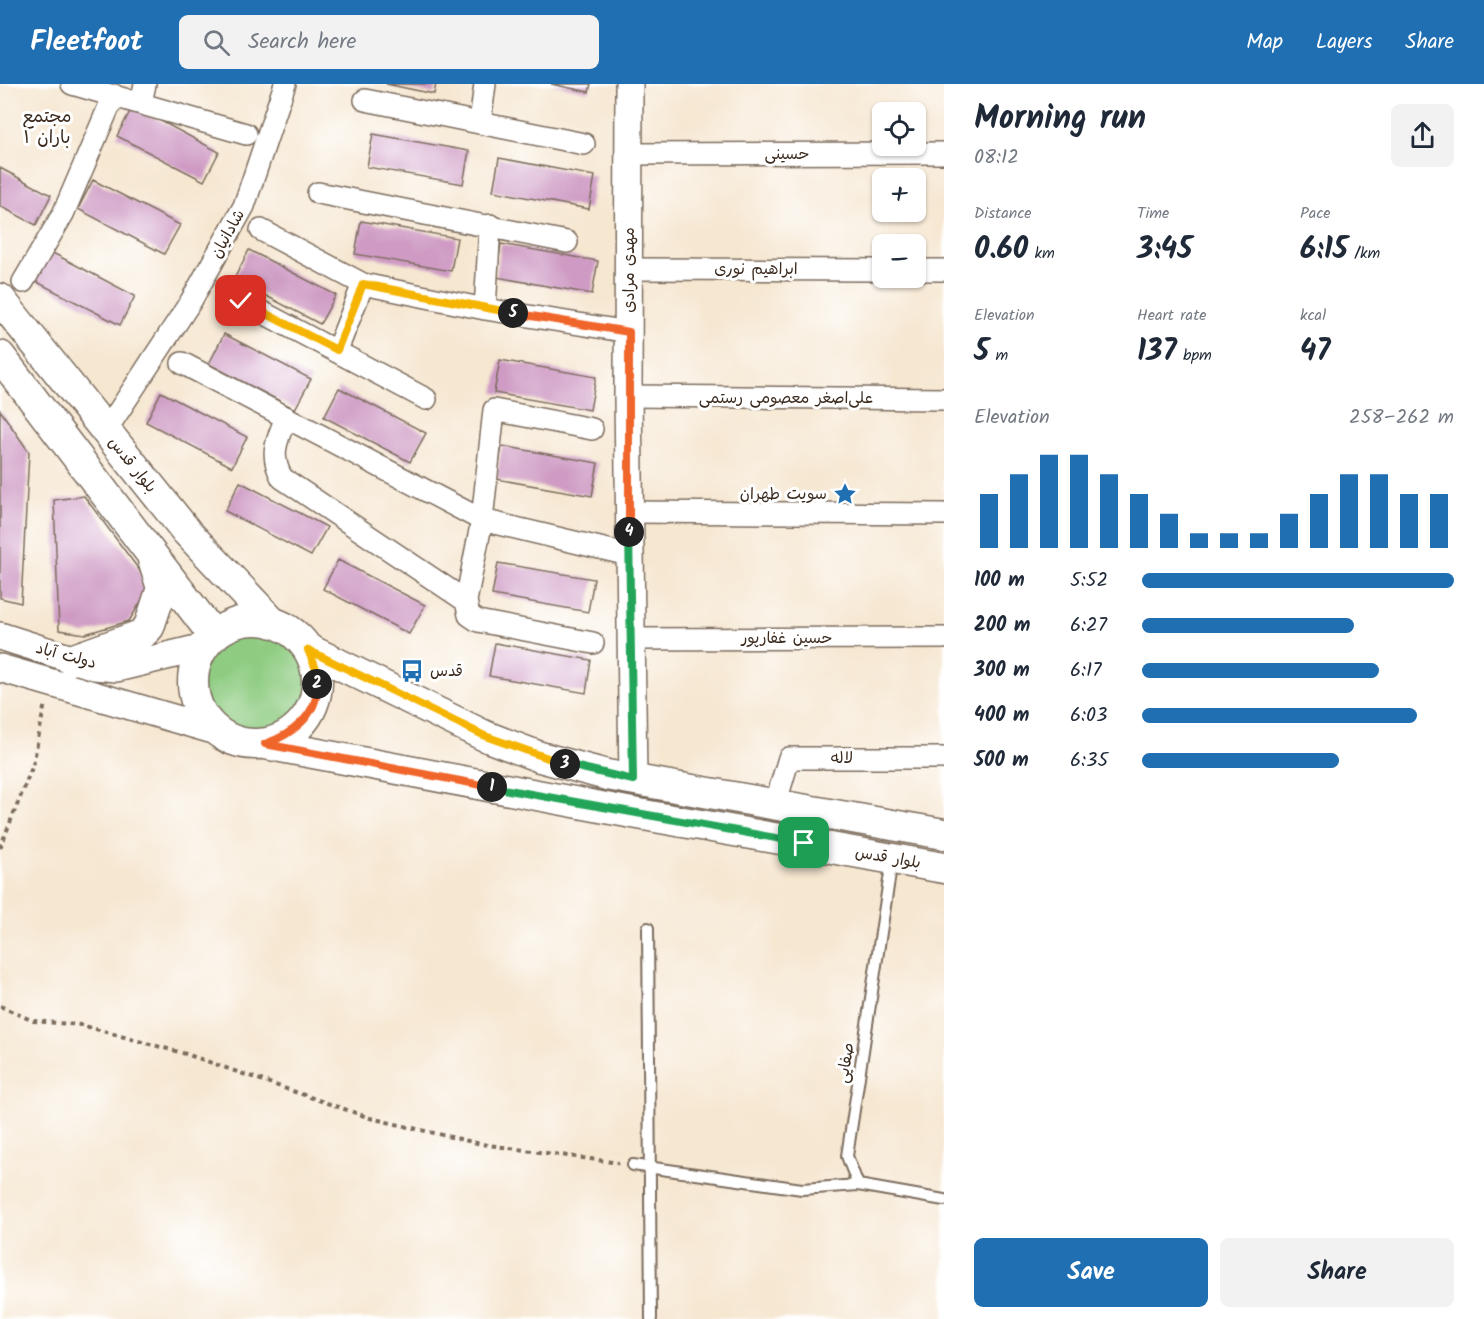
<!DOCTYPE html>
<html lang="en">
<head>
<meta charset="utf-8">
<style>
  :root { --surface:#fff; --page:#f2f2f3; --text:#1f2937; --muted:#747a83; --accent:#1f6fb2 }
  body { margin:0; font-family:Kalam,"Playpen Sans Arabic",sans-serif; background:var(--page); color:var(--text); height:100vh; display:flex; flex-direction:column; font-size:22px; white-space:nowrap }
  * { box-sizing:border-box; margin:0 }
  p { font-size:20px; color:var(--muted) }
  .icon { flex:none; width:33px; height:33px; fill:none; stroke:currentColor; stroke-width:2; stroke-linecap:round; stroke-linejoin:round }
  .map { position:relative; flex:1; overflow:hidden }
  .side { display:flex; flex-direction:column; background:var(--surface); width:540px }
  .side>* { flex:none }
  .controls { position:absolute; left:872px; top:18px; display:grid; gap:12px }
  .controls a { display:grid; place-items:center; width:54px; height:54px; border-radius:9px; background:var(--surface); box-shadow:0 2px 4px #0004; font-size:30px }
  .pin { position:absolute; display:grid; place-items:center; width:51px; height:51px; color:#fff; margin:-26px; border-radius:12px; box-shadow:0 3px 9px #0006 }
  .km { position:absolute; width:30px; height:30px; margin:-15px; border-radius:50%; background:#222; color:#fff; font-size:16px; line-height:30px; text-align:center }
  .round { display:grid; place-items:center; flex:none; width:63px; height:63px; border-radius:9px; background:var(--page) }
  .head { display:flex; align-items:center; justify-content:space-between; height:102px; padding:0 30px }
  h1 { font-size:33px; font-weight:600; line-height:45px }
  .metrics { display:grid; grid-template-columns:repeat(3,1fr); gap:9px; height:102px; padding:6px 30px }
  .metrics div { display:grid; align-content:center }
  .metrics b { font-size:30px; font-weight:600 }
  .metrics small { font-size:16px; font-weight:400 }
  .metrics p { font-size:16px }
  .chart { height:168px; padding:12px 30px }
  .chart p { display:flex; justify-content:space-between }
  .chart svg { width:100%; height:108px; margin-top:6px; stroke:var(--accent); stroke-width:6 }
  .action { display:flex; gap:12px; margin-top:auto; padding:12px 30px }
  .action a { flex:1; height:69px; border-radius:9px; background:var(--accent); color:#fff; font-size:24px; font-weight:600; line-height:69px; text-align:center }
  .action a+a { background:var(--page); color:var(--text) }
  ul { padding:0 30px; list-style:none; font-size:20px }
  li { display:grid; grid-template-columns:96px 72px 1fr; align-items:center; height:45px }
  li i { height:15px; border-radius:8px; background:var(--accent) }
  header { display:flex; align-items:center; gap:36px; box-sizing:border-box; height:84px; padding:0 30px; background:var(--accent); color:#fff }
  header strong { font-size:28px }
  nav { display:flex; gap:33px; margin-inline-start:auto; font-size:21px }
  .search { width:420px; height:54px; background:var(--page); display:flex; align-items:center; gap:15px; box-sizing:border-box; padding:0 21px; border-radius:9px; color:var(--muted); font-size:22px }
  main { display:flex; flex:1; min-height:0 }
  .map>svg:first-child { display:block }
  .green { fill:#8fcc82; stroke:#657b50; stroke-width:1.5 }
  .building { fill:#cf9bc5 }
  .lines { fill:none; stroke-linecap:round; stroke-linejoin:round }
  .service-casing { stroke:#7c6c5d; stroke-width:14 }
  .minor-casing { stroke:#7c6c5d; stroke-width:24 }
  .tertiary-casing { stroke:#7c6c5d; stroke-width:30 }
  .secondary-casing { stroke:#7c6c5d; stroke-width:33 }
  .path { stroke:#7c6c5d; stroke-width:4; stroke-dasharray:4.5 4.5; stroke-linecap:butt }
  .service { stroke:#fff; stroke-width:10 }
  .minor { stroke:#fff; stroke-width:21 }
  .tertiary { stroke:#fff; stroke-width:27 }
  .secondary { stroke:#fff; stroke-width:30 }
  .split-1-casing { stroke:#fff; stroke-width:12 }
  .split-2-casing { stroke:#fff; stroke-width:12 }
  .split-3-casing { stroke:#fff; stroke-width:12 }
  .split-4-casing { stroke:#fff; stroke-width:12 }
  .split-5-casing { stroke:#fff; stroke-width:12 }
  .split-6-casing { stroke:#fff; stroke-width:12 }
  .split-1 { stroke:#22a559; stroke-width:8 }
  .split-2 { stroke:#f0652b; stroke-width:8 }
  .split-3 { stroke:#f5b400; stroke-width:8 }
  .split-4 { stroke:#22a559; stroke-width:8 }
  .split-5 { stroke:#f0652b; stroke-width:8 }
  .split-6 { stroke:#f5b400; stroke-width:8 }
  .labels { text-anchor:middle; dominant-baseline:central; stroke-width:6; stroke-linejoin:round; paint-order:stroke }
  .street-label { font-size:16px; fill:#3b2a1e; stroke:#fff }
  .poi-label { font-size:16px; fill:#3b2a1e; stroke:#fff; text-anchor:end }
  .neighbourhood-label { font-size:18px; fill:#3b2a1e; stroke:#fff }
</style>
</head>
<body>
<header>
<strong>Fleetfoot</strong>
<div class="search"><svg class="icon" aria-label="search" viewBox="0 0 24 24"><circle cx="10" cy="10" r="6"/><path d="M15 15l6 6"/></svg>Search here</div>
<nav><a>Map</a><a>Layers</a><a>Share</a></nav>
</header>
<main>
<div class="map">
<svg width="944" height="1235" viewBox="0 0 944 1235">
  <rect width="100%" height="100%" fill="#fff"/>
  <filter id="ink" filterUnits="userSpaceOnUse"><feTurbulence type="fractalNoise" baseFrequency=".0167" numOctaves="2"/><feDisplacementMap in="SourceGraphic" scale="12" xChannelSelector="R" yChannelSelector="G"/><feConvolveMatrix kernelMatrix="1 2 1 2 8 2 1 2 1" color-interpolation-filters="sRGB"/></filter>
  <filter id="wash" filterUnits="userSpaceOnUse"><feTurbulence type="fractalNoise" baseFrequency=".008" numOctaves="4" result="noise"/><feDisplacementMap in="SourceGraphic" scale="24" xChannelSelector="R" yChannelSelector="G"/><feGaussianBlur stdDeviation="1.35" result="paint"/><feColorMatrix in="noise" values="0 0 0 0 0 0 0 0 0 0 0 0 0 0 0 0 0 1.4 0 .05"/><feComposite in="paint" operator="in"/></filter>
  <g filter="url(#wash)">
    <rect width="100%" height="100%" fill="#f6e7d1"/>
    <path class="green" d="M199 598a55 55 0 1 1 110 0a55 55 0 1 1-110 0Z"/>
    <g id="blocks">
      <path class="building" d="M 386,0 L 436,0 L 434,10 Z
        M 551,0 L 591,0 L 589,8 Z
        M 133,22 L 219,68 L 204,97 L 117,52 Z
        M 373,50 L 469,67 L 463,100 L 367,83 Z
        M 499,74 L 595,92 L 589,125 L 493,107 Z
        M 0,84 L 51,111 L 36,141 L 0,122 Z
        M 93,96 L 180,141 L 164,170 L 78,125 Z
        M 361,137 L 457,154 L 451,187 L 355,170 Z
        M 501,160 L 598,177 L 592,210 L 496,193 Z
        M 249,166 L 336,211 L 320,240 L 234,195 Z
        M 49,167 L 135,212 L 120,241 L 33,196 Z
        M 224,250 L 311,295 L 295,325 L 209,280 Z
        M 500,276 L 596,293 L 590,326 L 494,309 Z
        M 339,304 L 426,349 L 410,378 L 324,333 Z
        M 161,308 L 247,353 L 232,383 L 146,338 Z
        M 0,326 L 29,368 L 21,519 L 0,514 Z
        M 502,362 L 598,379 L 592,412 L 496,395 Z
        M 240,398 L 327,443 L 311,472 L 225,427 Z
        M 84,412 L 140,487 L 148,506 L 129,537 L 85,550 L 59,546 L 54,416 Z
        M 338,476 L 425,521 L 409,550 L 323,505 Z
        M 498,479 L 594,495 L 588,528 L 492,511 Z
        M 495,559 L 591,576 L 586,609 L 489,592 Z"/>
    </g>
  </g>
  <g filter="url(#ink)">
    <use href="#blocks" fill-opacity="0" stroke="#7c6c5d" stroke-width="1.5"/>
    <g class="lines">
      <g class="service-casing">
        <path id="service" d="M 892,776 L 847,1072 L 858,1101 L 944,1116
          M 648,844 L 651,1235
          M 633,1081 L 802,1105 L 858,1101"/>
      </g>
      <g class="minor-casing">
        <path id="minor" d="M 72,0 L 246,50
          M 365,16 L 584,60
          M 141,19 L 145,0
          M 480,39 L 485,0
          M 629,70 L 944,69
          M 318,109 L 567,158
          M 261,146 L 363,200 L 485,225 L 629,248
          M 629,185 L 882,186
          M 915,186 L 944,186
          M 23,198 L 63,130 L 114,11
          M 241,217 L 426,315
          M 485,225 L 490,141
          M 337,266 L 363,200
          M 182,279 L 482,436 L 629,471
          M 628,312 L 944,315
          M 286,333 C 277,357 269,370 282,394 L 466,517
          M 592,345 L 494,326 L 482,436 L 466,517 L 469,531 L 478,537 L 593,559
          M 105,348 L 191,217 L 244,122 L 285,0
          M 629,428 L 944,430
          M 630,555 L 944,554
          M 775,721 L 789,674 L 944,674"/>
      </g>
      <g class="tertiary-casing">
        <path id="tertiary" d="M 629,0 L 628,312 L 633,696
          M 0,552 L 94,582 L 117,584 L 204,563
          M 0,584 L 217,647"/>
      </g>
      <g class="secondary-casing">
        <path id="secondary" d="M 0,215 L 187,448 L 273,539
          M 0,272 L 214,552
          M193 598a62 62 0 1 1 124 0a62 62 0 1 1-124 0Z
          M 308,565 L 485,652 L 540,673 L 607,691 L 944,750
          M 71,576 L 141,551 L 149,543 L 162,504 L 153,476
          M 265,660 L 627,728 L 944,784"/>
      </g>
      <path class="path" d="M 0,764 L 33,681 L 45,619
        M 0,922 L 33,937 L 81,941 L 186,970 L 370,1034 L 481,1060 L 619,1079"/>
      <use href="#service" class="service"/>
      <use href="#minor" class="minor"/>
      <use href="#tertiary" class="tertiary"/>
      <use href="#secondary" class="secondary"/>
    </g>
  </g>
  <g class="lines" filter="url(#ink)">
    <g class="split-1-casing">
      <path id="split-1" d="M 492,703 L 804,759"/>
    </g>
    <g class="split-2-casing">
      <path id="split-2" d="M 317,600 C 319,631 291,651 265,660 L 492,703"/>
    </g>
    <g class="split-3-casing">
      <path id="split-3" d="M 317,600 L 316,585 L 308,566 L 485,652 L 565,680"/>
    </g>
    <g class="split-4-casing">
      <path id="split-4" d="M 565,680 L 633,696 L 629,448"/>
    </g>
    <g class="split-5-casing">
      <path id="split-5" d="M 513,229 L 629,248 L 629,448"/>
    </g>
    <g class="split-6-casing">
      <path id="split-6" d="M 241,217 L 337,266 L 363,200 L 513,229"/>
    </g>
    <use href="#split-1" class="split-1"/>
    <use href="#split-2" class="split-2"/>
    <use href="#split-3" class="split-3"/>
    <use href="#split-4" class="split-4"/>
    <use href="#split-5" class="split-5"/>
    <use href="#split-6" class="split-6"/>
  </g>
  <defs>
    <g id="sight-bare" transform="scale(1.8)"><path d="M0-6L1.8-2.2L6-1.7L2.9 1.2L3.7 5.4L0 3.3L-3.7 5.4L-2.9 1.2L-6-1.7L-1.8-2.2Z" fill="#1f6fb2" stroke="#fff" stroke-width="2.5" paint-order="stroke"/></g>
    <g id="bus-bare" transform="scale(1.8)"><path d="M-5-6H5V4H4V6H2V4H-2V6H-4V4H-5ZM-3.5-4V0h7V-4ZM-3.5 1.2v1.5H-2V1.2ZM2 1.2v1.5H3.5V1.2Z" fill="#1f6fb2" stroke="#fff" stroke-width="2.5" paint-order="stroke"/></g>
  </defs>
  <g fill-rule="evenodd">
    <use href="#sight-bare" x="845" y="410"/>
    <use href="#bus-bare" x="412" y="587"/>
  </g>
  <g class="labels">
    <g class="street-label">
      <text x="787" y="70">حسینی</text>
      <text transform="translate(228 150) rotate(-61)">شادانیان</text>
      <text x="756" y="185">ابراهیم نوری</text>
      <text transform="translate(629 186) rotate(-90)">مهدی مرادی</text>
      <text x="786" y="314">علی‌اصغر معصومی رستمی</text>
      <text transform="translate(132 381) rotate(51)">بلوار قدس</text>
      <text x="787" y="554">حسین غفارپور</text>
      <text transform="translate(66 572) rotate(15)">دولت آباد</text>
      <text x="842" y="674">لاله</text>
      <text transform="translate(888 774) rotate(10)">بلوار قدس</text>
      <text transform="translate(846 979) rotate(-81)">صفایی</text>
    </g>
    <g class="poi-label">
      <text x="827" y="410">سويت طهران</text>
      <text x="430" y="587" text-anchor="start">قدس</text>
    </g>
    <g class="neighbourhood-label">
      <text x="47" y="33">مجتمع<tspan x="47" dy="21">باران ١</tspan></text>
    </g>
  </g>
</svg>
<div class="controls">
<a><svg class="icon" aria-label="locate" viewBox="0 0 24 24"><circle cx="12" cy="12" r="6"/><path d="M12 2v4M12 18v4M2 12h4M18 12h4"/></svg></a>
<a>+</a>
<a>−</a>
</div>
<div class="pin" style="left:804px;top:759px;background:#1e9e55"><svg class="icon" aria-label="arrive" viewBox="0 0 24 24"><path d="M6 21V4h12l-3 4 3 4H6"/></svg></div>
<div class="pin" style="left:241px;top:217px;background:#d93025"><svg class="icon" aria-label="check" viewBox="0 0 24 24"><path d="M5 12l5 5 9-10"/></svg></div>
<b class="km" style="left:492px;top:703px">1</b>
<b class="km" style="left:317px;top:600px">2</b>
<b class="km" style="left:565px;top:680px">3</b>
<b class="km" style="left:629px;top:448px">4</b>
<b class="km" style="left:513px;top:229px">5</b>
</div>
<section class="side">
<div class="head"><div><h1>Morning run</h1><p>08:12</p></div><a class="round"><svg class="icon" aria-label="share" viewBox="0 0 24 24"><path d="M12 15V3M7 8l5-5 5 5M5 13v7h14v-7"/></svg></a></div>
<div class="metrics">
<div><p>Distance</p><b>0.60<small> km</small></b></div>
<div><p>Time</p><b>3:45</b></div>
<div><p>Pace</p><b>6:15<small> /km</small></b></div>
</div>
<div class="metrics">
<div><p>Elevation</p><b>5<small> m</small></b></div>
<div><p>Heart rate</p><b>137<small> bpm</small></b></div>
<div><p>kcal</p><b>47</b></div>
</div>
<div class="chart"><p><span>Elevation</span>258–262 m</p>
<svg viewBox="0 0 160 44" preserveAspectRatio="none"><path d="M5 44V22M15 44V14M25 44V6M35 44V6M45 44V14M55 44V22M65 44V30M75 44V38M85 44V38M95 44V38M105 44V30M115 44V22M125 44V14M135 44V14M145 44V22M155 44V22"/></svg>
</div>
<ul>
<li><b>100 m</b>5:52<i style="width:100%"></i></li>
<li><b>200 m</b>6:27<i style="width:68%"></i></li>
<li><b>300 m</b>6:17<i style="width:76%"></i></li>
<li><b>400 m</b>6:03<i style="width:88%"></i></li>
<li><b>500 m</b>6:35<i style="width:63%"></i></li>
</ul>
<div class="action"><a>Save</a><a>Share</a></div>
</section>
</main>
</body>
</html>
